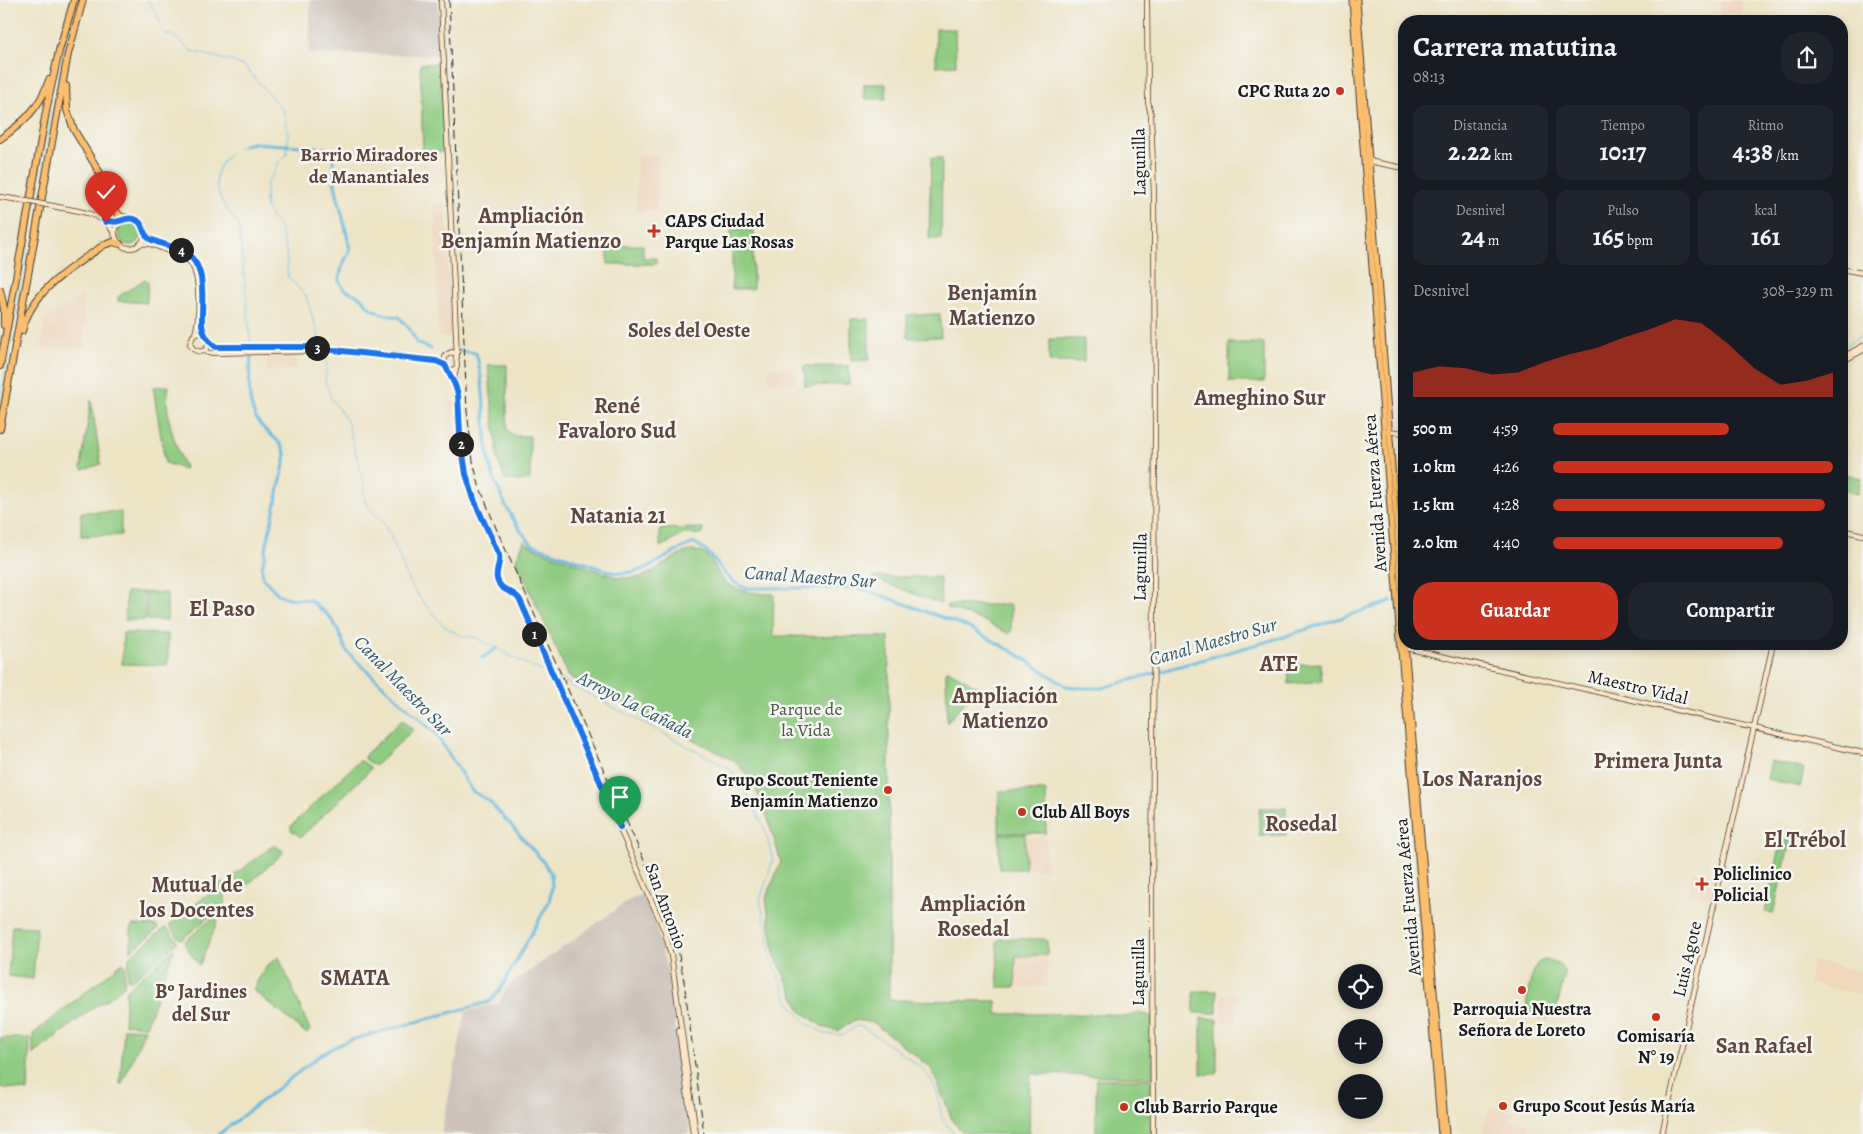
<!DOCTYPE html>
<html lang="es">
<head>
<meta charset="utf-8">
<style>
  :root { --surface:#171b24; --page:#20242c; --text:#f1f3f6; --muted:#9ea1a6; --accent:#c8321e }
  body { margin:0; font-family:Alegreya,serif; background:var(--page); color:var(--text); height:100vh; display:flex; flex-direction:column; font-size:19px; white-space:nowrap }
  * { box-sizing:border-box; margin:0 }
  p { font-size:16px; color:var(--muted) }
  .icon { flex:none; width:28px; height:28px; fill:none; stroke:currentColor; stroke-width:2; stroke-linecap:round; stroke-linejoin:round }
  .map { position:relative; flex:1; overflow:hidden }
  .sheet { position:absolute; left:1398px; top:15px; width:450px; height:635px; display:flex; flex-direction:column; background:var(--surface); border-radius:20px; box-shadow:0 2px 8px #0003 }
  .sheet>* { flex:none }
  .buttons { position:absolute; left:1338px; top:964px; display:grid; gap:10px }
  .buttons a { display:grid; place-items:center; width:45px; height:45px; border-radius:50%; background:var(--surface); box-shadow:0 2px 8px #0003; font-size:25px }
  .pin { position:absolute; display:grid; place-items:center; width:42px; height:42px; color:#fff; margin:-51px -21px; border-radius:50% 50% 50% 0; rotate:-45deg; box-shadow:0 0 5px #0007 }
  .pin .icon { rotate:45deg }
  .km { position:absolute; width:25px; height:25px; margin:-12px; border-radius:50%; background:#222; color:#fff; font-size:14px; line-height:25px; text-align:center }
  .round { display:grid; place-items:center; flex:none; width:52px; height:52px; border-radius:20px; background:var(--page) }
  .overview { display:flex; align-items:center; justify-content:space-between; height:85px; padding:0 15px }
  h1 { font-size:28px; font-weight:700; line-height:38px }
  .metrics { display:grid; grid-template-columns:repeat(3,1fr); gap:8px; height:85px; padding:5px 15px }
  .metrics div { display:grid; align-content:center; border-radius:12px; background:var(--page); text-align:center }
  .metrics b { font-size:25px; font-weight:700 }
  .metrics small { font-size:14px; font-weight:400 }
  .metrics p { font-size:14px }
  .chart { height:140px; padding:10px 15px }
  .chart p { display:flex; justify-content:space-between }
  .chart svg { width:100%; height:90px; margin-top:5px; fill:var(--accent); opacity:.7 }
  .button { display:flex; gap:10px; margin-top:auto; padding:10px 15px }
  .button a { flex:1; height:58px; border-radius:20px; background:var(--accent); color:#fff; font-size:20px; font-weight:700; line-height:58px; text-align:center }
  .button a+a { background:var(--page); color:var(--text) }
  ul { padding:0 15px; list-style:none; font-size:16px }
  li { display:grid; grid-template-columns:80px 60px 1fr; align-items:center; height:38px }
  li i { height:12px; border-radius:6px; background:var(--accent) }
  .map>svg:first-child { display:block }
  .built { fill:#efd6bc }
  .industrial { fill:#cdc2b9 }
  .green { fill:#8fcb81; stroke:#56744e }
  .lines { fill:none; stroke-linecap:round; stroke-linejoin:round }
  .stream { stroke:#60b7dd; stroke-width:1 }
  .canal { stroke:#60b7dd; stroke-width:3 }
  .secondary-casing { stroke:#3b3a36; stroke-width:6 }
  .primary-casing { stroke:#3b3a36; stroke-width:7 }
  .highway-casing { stroke:#3b3a36; stroke-width:8 }
  .secondary { stroke:#fde5c5; stroke-width:4.5 }
  .primary { stroke:#fabe6e; stroke-width:5 }
  .highway { stroke:#fabe6e; stroke-width:6 }
  .rail { stroke:#1c1c1c; stroke-width:1; stroke-dasharray:8 4; stroke-linecap:butt }
  .secondary-bridge-casing { stroke:#3b3a36; stroke-width:6; stroke-linecap:butt }
  .secondary-bridge { stroke:#fde5c5; stroke-width:4.5 }
  .route-casing { stroke:#fff; stroke-width:10 }
  .route { stroke:#1a73e8; stroke-width:6 }
  .poi-dot { fill:#c8321e; stroke:#f6f6f2; stroke-width:2 }
  .labels { text-anchor:middle; dominant-baseline:central; stroke-width:5; stroke-linejoin:round; paint-order:stroke }
  .poi-label { font-size:18px; font-weight:bold; fill:#1c1c1c; stroke:#f6f6f2; text-anchor:start }
  .street-label { font-size:18px; fill:#1c1c1c; stroke:#f6f6f2 }
  .park-label { font-size:18px; fill:#44593f; stroke:#f6f6f2 }
  .neighbourhood-label { font-size:19px; font-weight:bold; fill:#60463c; stroke:#f6f6f2 }
  .water-label { font-size:19px; font-style:italic; fill:#375a69; stroke:#f6f6f2 }
  .quarter-label { font-size:20px; font-weight:bold; fill:#60463c; stroke:#f6f6f2 }
  .district-label { font-size:22px; font-weight:bold; fill:#60463c; stroke:#f6f6f2 }
</style>
</head>
<body>
<div class="map">
<svg width="1863" height="1134" viewBox="0 0 1863 1134">
  <rect width="100%" height="100%" fill="#f6f6f2"/>
  <filter id="ink" filterUnits="userSpaceOnUse"><feTurbulence type="fractalNoise" baseFrequency=".02" numOctaves="2"/><feDisplacementMap in="SourceGraphic" scale="10" xChannelSelector="R" yChannelSelector="G"/><feConvolveMatrix kernelMatrix="1 2 1 2 8 2 1 2 1" color-interpolation-filters="sRGB"/></filter>
  <filter id="wash" filterUnits="userSpaceOnUse"><feTurbulence type="fractalNoise" baseFrequency=".0096" numOctaves="4" result="noise"/><feDisplacementMap in="SourceGraphic" scale="20" xChannelSelector="R" yChannelSelector="G"/><feGaussianBlur stdDeviation="1.12" result="paint"/><feColorMatrix in="noise" values="0 0 0 0 0 0 0 0 0 0 0 0 0 0 0 0 0 1.4 0 .05"/><feComposite in="paint" operator="in"/></filter>
  <g filter="url(#wash)">
    <rect width="100%" height="100%" fill="#ede4c6"/>
    <path class="built" d="M 1720,0 L 1742,0 L 1742,14 L 1720,14 Z
      M 637,155 L 658,155 L 657,211 L 636,211 Z
      M 434,204 L 446,204 L 452,337 L 439,337 Z
      M 83,295 L 85,348 L 41,349 L 45,319 Z
      M 297,354 L 297,369 L 267,371 L 267,355 Z
      M 769,367 L 796,367 L 796,383 L 769,382 Z
      M 447,398 L 455,403 L 456,434 L 461,464 L 452,466 L 448,436 Z
      M 1025,837 L 1046,837 L 1046,867 L 1045,869 L 1025,869 Z
      M 1693,871 L 1715,876 L 1710,898 L 1688,893 Z
      M 1047,955 L 1047,987 L 1015,987 L 1015,956 Z
      M 1814,961 L 1863,972 L 1863,995 L 1808,983 Z
      M 1222,994 L 1237,995 L 1236,1023 L 1222,1023 Z
      M 1489,1106 L 1513,1112 L 1511,1120 L 1530,1124 L 1528,1134 L 1483,1134 Z"/>
    <path class="industrial" d="M 310,0 L 438,0 L 441,55 L 309,54 Z
      M 644,893 L 654,921 L 667,969 L 690,1134 L 441,1134 L 466,1011 L 499,1004 L 507,987 L 628,901 Z"/>
    <path class="green" d="M 936,29 L 955,29 L 956,65 L 936,66 Z
      M 420,64 L 441,64 L 444,152 L 423,151 Z
      M 864,84 L 886,84 L 886,99 L 864,99 Z
      M 931,158 L 942,158 L 941,239 L 929,239 Z
      M118 233a12 12 0 1 1 24 0a12 12 0 1 1-24 0Z
      M 731,229 L 754,229 L 754,242 L 731,242 Z
      M 610,245 L 643,245 L 643,258 L 656,258 L 656,264 L 608,264 L 608,247 Z
      M 732,245 L 753,245 L 753,289 L 732,289 Z
      M 145,279 L 148,282 L 147,303 L 118,301 L 118,297 Z
      M 940,314 L 941,337 L 908,338 L 907,315 Z
      M 851,319 L 869,319 L 869,360 L 851,361 Z
      M 1049,339 L 1084,339 L 1084,362 L 1049,362 Z
      M 1229,343 L 1264,343 L 1264,382 L 1229,382 Z
      M 488,365 L 507,365 L 507,429 L 513,436 L 530,436 L 530,480 L 528,481 L 505,480 L 498,460 Z
      M 804,366 L 849,366 L 849,384 L 805,386 Z
      M 169,386 C 163,415 175,442 185,468 L 184,469 L 165,463 L 153,387 Z
      M 91,400 L 101,464 L 83,470 L 81,468 Z
      M 1841,473 L 1861,478 L 1857,494 L 1841,490 Z
      M 81,512 L 121,512 L 121,535 L 81,536 Z
      M 703,528 L 703,534 L 684,534 L 660,547 L 660,529 Z
      M 524,541 L 534,548 L 618,578 C 627,578 636,579 644,576 C 659,570 680,549 695,551 C 712,552 714,570 723,580 C 734,592 758,594 774,594 L 773,634 L 775,636 L 889,637 L 889,1000 L 996,1001 L 997,1014 L 1109,1014 L 1126,1017 L 1139,1013 L 1152,1016 L 1153,1077 L 1031,1074 L 1030,1077 L 1029,1134 L 965,1134 L 953,1122 L 931,1068 L 874,1023 L 854,1020 L 838,1031 L 823,1027 L 801,1011 L 774,954 L 766,898 L 781,862 L 768,819 L 753,782 L 735,761 L 569,677 L 516,560 Z
      M 873,577 L 939,577 L 940,578 L 941,604 L 875,579 Z
      M 126,592 L 145,592 L 145,620 L 125,620 Z
      M 147,592 L 167,593 L 167,620 L 147,620 Z
      M 947,605 L 1009,605 L 1011,606 L 1011,632 L 1009,634 L 984,621 L 947,608 Z
      M 123,633 L 168,634 L 168,665 L 122,664 Z
      M 1320,663 L 1322,681 L 1289,684 L 1288,665 Z
      M 948,670 L 978,687 L 947,723 L 946,671 Z
      M 401,721 L 404,721 L 412,728 L 412,731 L 376,765 L 373,765 L 365,759 L 365,755 Z
      M 359,761 L 361,761 L 370,767 L 370,770 L 301,837 L 291,830 L 291,826 Z
      M 1771,761 L 1804,769 L 1800,787 L 1767,779 Z
      M 999,791 L 1046,791 L 1046,833 L 999,833 Z
      M 1259,808 L 1286,808 L 1286,835 L 1259,835 Z
      M 999,834 L 1025,834 L 1025,869 L 999,869 Z
      M 1782,839 L 1790,841 L 1773,914 L 1765,912 Z
      M 274,845 L 283,851 L 282,854 L 245,887 L 232,879 L 233,876 Z
      M 222,883 L 225,884 L 225,904 L 182,939 L 179,938 L 170,926 L 171,924 Z
      M 218,914 L 220,916 L 200,964 L 199,965 L 184,944 L 185,941 Z
      M 133,925 L 157,926 L 159,928 L 131,951 L 131,927 Z
      M 12,926 L 37,927 L 33,979 L 8,976 Z
      M 165,928 L 168,929 L 177,940 L 177,943 L 131,981 L 127,979 L 129,957 Z
      M 999,939 L 1045,939 L 1047,941 L 1047,955 L 1016,956 L 1015,987 L 998,987 L 997,942 Z
      M 174,949 L 146,1026 L 124,1024 L 126,990 Z
      M 279,957 L 310,1030 L 307,1034 L 253,990 C 260,976 265,964 279,957 Z
      M 1551,960 L 1560,965 L 1565,973 L 1556,1012 C 1546,1021 1535,1019 1527,1010 C 1525,1002 1532,967 1539,962 C 1542,960 1547,960 1551,960 Z
      M 122,963 L 125,965 L 124,986 L 105,1001 L 95,1006 L 33,1055 L 33,1034 Z
      M 1194,991 L 1217,991 L 1217,1013 L 1194,1013 Z
      M 1201,1018 L 1217,1019 L 1217,1074 L 1201,1074 Z
      M 124,1028 L 145,1029 L 122,1084 L 120,1084 Z
      M 0,1038 L 30,1038 L 28,1091 L 0,1087 Z
      M 1096,1079 L 1151,1079 L 1151,1134 L 1096,1134 Z"/>
    <g class="lines">
      <path class="stream" d="M 148,0 L 157,15 L 164,33 L 175,37 L 192,51 L 235,62 L 246,68 L 283,110 L 288,135 L 287,154 L 279,162 L 272,176 L 267,182 L 265,205 L 271,218 L 279,226 L 286,251 L 288,277 L 306,296 L 322,347
        M 237,149 L 242,146
        M 232,152 C 203,175 219,201 239,225 L 251,344
        M 1841,348 L 1863,335
        M 323,351 L 327,362 L 325,380 L 331,398 L 347,421 L 363,479 L 365,502 L 383,523 L 394,543 L 409,582 L 421,599 L 444,626 L 460,635 L 477,638 L 532,667 L 550,674
        M 0,400 L 53,101 L 68,34 L 77,5
        M 556,677 L 729,768 L 750,799 L 765,830 L 773,860 L 760,900 L 767,931 L 770,955 L 789,1002 L 806,1023 L 826,1034 L 843,1035 L 856,1026 L 863,1027 L 918,1065 L 931,1079 L 937,1093 L 942,1118 L 954,1134"/>
      <path class="canal" d="M 242,146 L 252,143 L 318,147
        M 323,148 L 329,150 L 333,157 L 335,185 L 349,244 L 350,250 L 342,266 L 339,281 L 344,289 L 362,298 L 369,307 L 382,314 L 399,317 L 409,328 L 417,343 L 431,349
        M 459,351 L 476,353 C 486,388 483,425 489,460 C 493,485 515,528 533,545 L 611,572 C 649,578 663,553 695,543 C 719,557 721,579 745,588 L 856,588 L 869,591 L 966,626 L 1017,654 L 1066,686 L 1083,688 L 1102,688 L 1283,637 L 1392,601
        M 482,658 L 497,648
        M 219,1134 L 323,1053 L 347,1041 L 489,1002 L 500,990 L 549,902 L 552,887 L 551,873 L 542,860 L 489,801 L 472,791 L 436,734 L 352,657 L 346,650 L 337,628 L 329,616 L 310,600 L 287,598 L 278,594 L 263,578 L 262,568 L 286,455 C 281,439 268,435 259,423 C 245,404 250,376 251,355"/>
    </g>
  </g>
  <g filter="url(#ink)">
    <g class="lines">
      <g class="secondary-casing">
        <path id="secondary" d="M 441,0 L 457,357
          M 1147,0 L 1148,102 L 1151,115 L 1154,195 L 1155,433 L 1152,903 L 1153,1134
          M 1367,158 L 1373,162 L 1404,168
          M 0,197 L 20,200
          M 53,206 C 74,211 105,211 114,234
          M115 233a15 15 0 1 1 30 0a15 15 0 1 1-30 0Z
          M 145,233 C 158,251 187,242 198,268 C 210,293 190,329 216,347 L 305,347 L 436,361 L 445,365
          M 140,244 C 149,242 157,246 166,250 C 174,253 183,255 190,262 C 201,275 200,318 195,334
          M 1841,269 L 1863,273
          M 204,334 L 197,333 L 193,336 L 190,344 C 195,355 208,354 209,341
          M 204,351 L 209,353 L 319,351
          M 452,352 L 456,354 L 457,367 L 452,371 L 447,369 L 444,361 L 446,355 Z
          M 1841,358 L 1863,346
          M 1841,362 L 1863,350
          M 456,370 L 454,377 L 457,394 L 460,434 L 466,474 L 475,501 L 499,555 C 501,563 495,571 497,579 C 499,592 514,591 520,600 L 665,932 L 671,955 L 696,1134
          M 1388,431 L 1404,433
          M 1841,530 L 1863,535
          M 1406,648 L 1863,753
          M 679,1030 L 693,1134
          M 1662,1134 L 1773,644"/>
      </g>
      <g class="primary-casing">
        <path id="primary" d="M 1352,0 L 1397,602 L 1441,1134
          M 1357,0 L 1404,624
          M 1405,644 L 1446,1134"/>
      </g>
      <g class="highway-casing">
        <path id="highway" d="M 66,86 L 67,110 L 74,130 L 106,183 L 115,210 L 120,216 L 127,218
          M 0,139 C 23,123 40,108 49,80
          M 0,290 L 4,308 L 4,325
          M 22,331 C 32,290 72,267 104,245 L 113,242 L 120,244
          M 0,366 L 48,101 L 59,51 L 74,0
          M 0,429 L 68,54 L 83,0"/>
      </g>
      <use href="#secondary" class="secondary"/>
      <use href="#primary" class="primary"/>
      <use href="#highway" class="highway"/>
      <path class="rail" d="M 449,0 L 467,411 L 473,461 L 479,485 L 496,528 L 643,858 L 669,920 L 676,940 L 684,981 L 704,1134"/>
      <g class="secondary-bridge-casing">
        <path id="secondary-bridge" d="M 20,200 L 53,206"/>
      </g>
      <use href="#secondary-bridge" class="secondary-bridge"/>
    </g>
  </g>
  <g class="lines" filter="url(#ink)">
    <g class="route-casing">
      <path id="route" d="M 106,222 L 104,220 C 109,221 114,223 119,221 C 124,220 128,217 134,219 C 145,222 141,234 150,239 C 160,244 172,246 183,251 C 209,265 201,301 202,325 C 203,334 209,342 216,347 L 305,347 L 436,361 L 445,365 L 455,385 L 458,394 L 460,434 L 466,474 L 475,502 L 499,555 C 501,563 495,571 497,579 C 500,592 514,590 520,600 L 620,827"/>
    </g>
    <use href="#route" class="route"/>
  </g>
  <g class="poi-dot">
    <circle cx="1340" cy="91" r="5"/>
    <path d="M651.5 223.5h5v5h5v5h-5v5h-5v-5h-5v-5h5z"/>
    <circle cx="888" cy="790" r="5"/>
    <circle cx="1022" cy="812" r="5"/>
    <path d="M1699.5 876.5h5v5h5v5h-5v5h-5v-5h-5v-5h5z"/>
    <circle cx="1522" cy="990" r="5"/>
    <circle cx="1656" cy="1017" r="5"/>
    <circle cx="1503" cy="1106" r="5"/>
    <circle cx="1124" cy="1107" r="5"/>
  </g>
  <g class="labels">
    <g class="poi-label">
      <text x="1330" y="91" text-anchor="end">CPC Ruta 20</text>
      <text x="665" y="221">CAPS Ciudad<tspan x="665" dy="21">Parque Las Rosas</tspan></text>
      <text x="878" y="780" text-anchor="end">Grupo Scout Teniente<tspan x="878" dy="21">Benjamín Matienzo</tspan></text>
      <text x="1032" y="812">Club All Boys</text>
      <text x="1713" y="874">Policlinico<tspan x="1713" dy="21">Policial</tspan></text>
      <text x="1522" y="1009" text-anchor="middle">Parroquia Nuestra<tspan x="1522" dy="21">Señora de Loreto</tspan></text>
      <text x="1656" y="1036" text-anchor="middle">Comisaría<tspan x="1656" dy="21">N° 19</tspan></text>
      <text x="1513" y="1106">Grupo Scout Jesús María</text>
      <text x="1134" y="1107">Club Barrio Parque</text>
    </g>
    <g class="street-label">
      <text transform="translate(1139 162) rotate(-91)">Lagunilla</text>
      <text transform="translate(1375 493) rotate(-94)">Avenida Fuerza Aérea</text>
      <text transform="translate(1140 567) rotate(-89)">Lagunilla</text>
      <text transform="translate(1638 687) rotate(13)">Maestro Vidal</text>
      <text transform="translate(1408 897) rotate(-95)">Avenida Fuerza Aérea</text>
      <text transform="translate(666 906) rotate(70)">San Antonio</text>
      <text transform="translate(1687 959) rotate(-77)">Luis Agote</text>
      <text transform="translate(1138 972) rotate(-90)">Lagunilla</text>
    </g>
    <g class="park-label">
      <text x="806" y="709">Parque de<tspan x="806" dy="21">la Vida</tspan></text>
    </g>
    <g class="neighbourhood-label">
      <text x="369" y="155">Barrio Miradores<tspan x="369" dy="22">de Manantiales</tspan></text>
    </g>
    <g class="water-label">
      <text transform="translate(810 577) rotate(4)">Canal Maestro Sur</text>
      <text transform="translate(1213 642) rotate(-16)">Canal Maestro Sur</text>
      <text transform="translate(403 686) rotate(46)">Canal Maestro Sur</text>
      <text transform="translate(635 705) rotate(27)">Arroyo La Cañada</text>
    </g>
    <g class="quarter-label">
      <text x="689" y="330">Soles del Oeste</text>
      <text x="201" y="991">Bº Jardines<tspan x="201" dy="23">del Sur</tspan></text>
    </g>
    <g class="district-label">
      <text x="531" y="216">Ampliación<tspan x="531" dy="25">Benjamín Matienzo</tspan></text>
      <text x="992" y="293">Benjamín<tspan x="992" dy="25">Matienzo</tspan></text>
      <text x="1260" y="398">Ameghino Sur</text>
      <text x="617" y="406">René<tspan x="617" dy="25">Favaloro Sud</tspan></text>
      <text x="618" y="516">Natania 21</text>
      <text x="222" y="609">El Paso</text>
      <text x="1279" y="664">ATE</text>
      <text x="1005" y="696">Ampliación<tspan x="1005" dy="25">Matienzo</tspan></text>
      <text x="1658" y="761">Primera Junta</text>
      <text x="1482" y="779">Los Naranjos</text>
      <text x="1301" y="824">Rosedal</text>
      <text x="1805" y="840">El Trébol</text>
      <text x="197" y="885">Mutual de<tspan x="197" dy="25">los Docentes</tspan></text>
      <text x="973" y="904">Ampliación<tspan x="973" dy="25">Rosedal</tspan></text>
      <text x="355" y="978">SMATA</text>
      <text x="1764" y="1046">San Rafael</text>
    </g>
  </g>
</svg>
<div class="buttons">
<a><svg class="icon" aria-label="locate" viewBox="0 0 24 24"><circle cx="12" cy="12" r="6"/><path d="M12 2v4M12 18v4M2 12h4M18 12h4"/></svg></a>
<a>+</a>
<a>−</a>
</div>
<div class="pin" style="left:620px;top:827px;background:#1e9e55"><svg class="icon" aria-label="arrive" viewBox="0 0 24 24"><path d="M6 21V4h12l-3 4 3 4H6"/></svg></div>
<div class="pin" style="left:106px;top:222px;background:#d93025"><svg class="icon" aria-label="check" viewBox="0 0 24 24"><path d="M5 12l5 5 9-10"/></svg></div>
<b class="km" style="left:534px;top:634px">1</b>
<b class="km" style="left:461px;top:444px">2</b>
<b class="km" style="left:317px;top:348px">3</b>
<b class="km" style="left:181px;top:250px">4</b>
<section class="sheet">
<div class="overview"><div><h1>Carrera matutina</h1><p>08:13</p></div><a class="round"><svg class="icon" aria-label="share" viewBox="0 0 24 24"><path d="M12 15V3M7 8l5-5 5 5M5 13v7h14v-7"/></svg></a></div>
<div class="metrics">
<div><p>Distancia</p><b>2.22<small> km</small></b></div>
<div><p>Tiempo</p><b>10:17</b></div>
<div><p>Ritmo</p><b>4:38<small> /km</small></b></div>
</div>
<div class="metrics">
<div><p>Desnivel</p><b>24<small> m</small></b></div>
<div><p>Pulso</p><b>165<small> bpm</small></b></div>
<div><p>kcal</p><b>161</b></div>
</div>
<div class="chart"><p><span>Desnivel</span>308–329 m</p>
<svg viewBox="0 0 160 44" preserveAspectRatio="none"><path d="M0 44V32L10 29L20 30L30 33L40 32L50 27L60 23L70 20L80 15L90 11L100 6L110 8L120 18L130 30L140 38L150 36L160 32V44z"/></svg>
</div>
<ul>
<li><b>500 m</b>4:59<i style="width:63%"></i></li>
<li><b>1.0 km</b>4:26<i style="width:100%"></i></li>
<li><b>1.5 km</b>4:28<i style="width:97%"></i></li>
<li><b>2.0 km</b>4:40<i style="width:82%"></i></li>
</ul>
<div class="button"><a>Guardar</a><a>Compartir</a></div>
</section>
</div>
</body>
</html>
